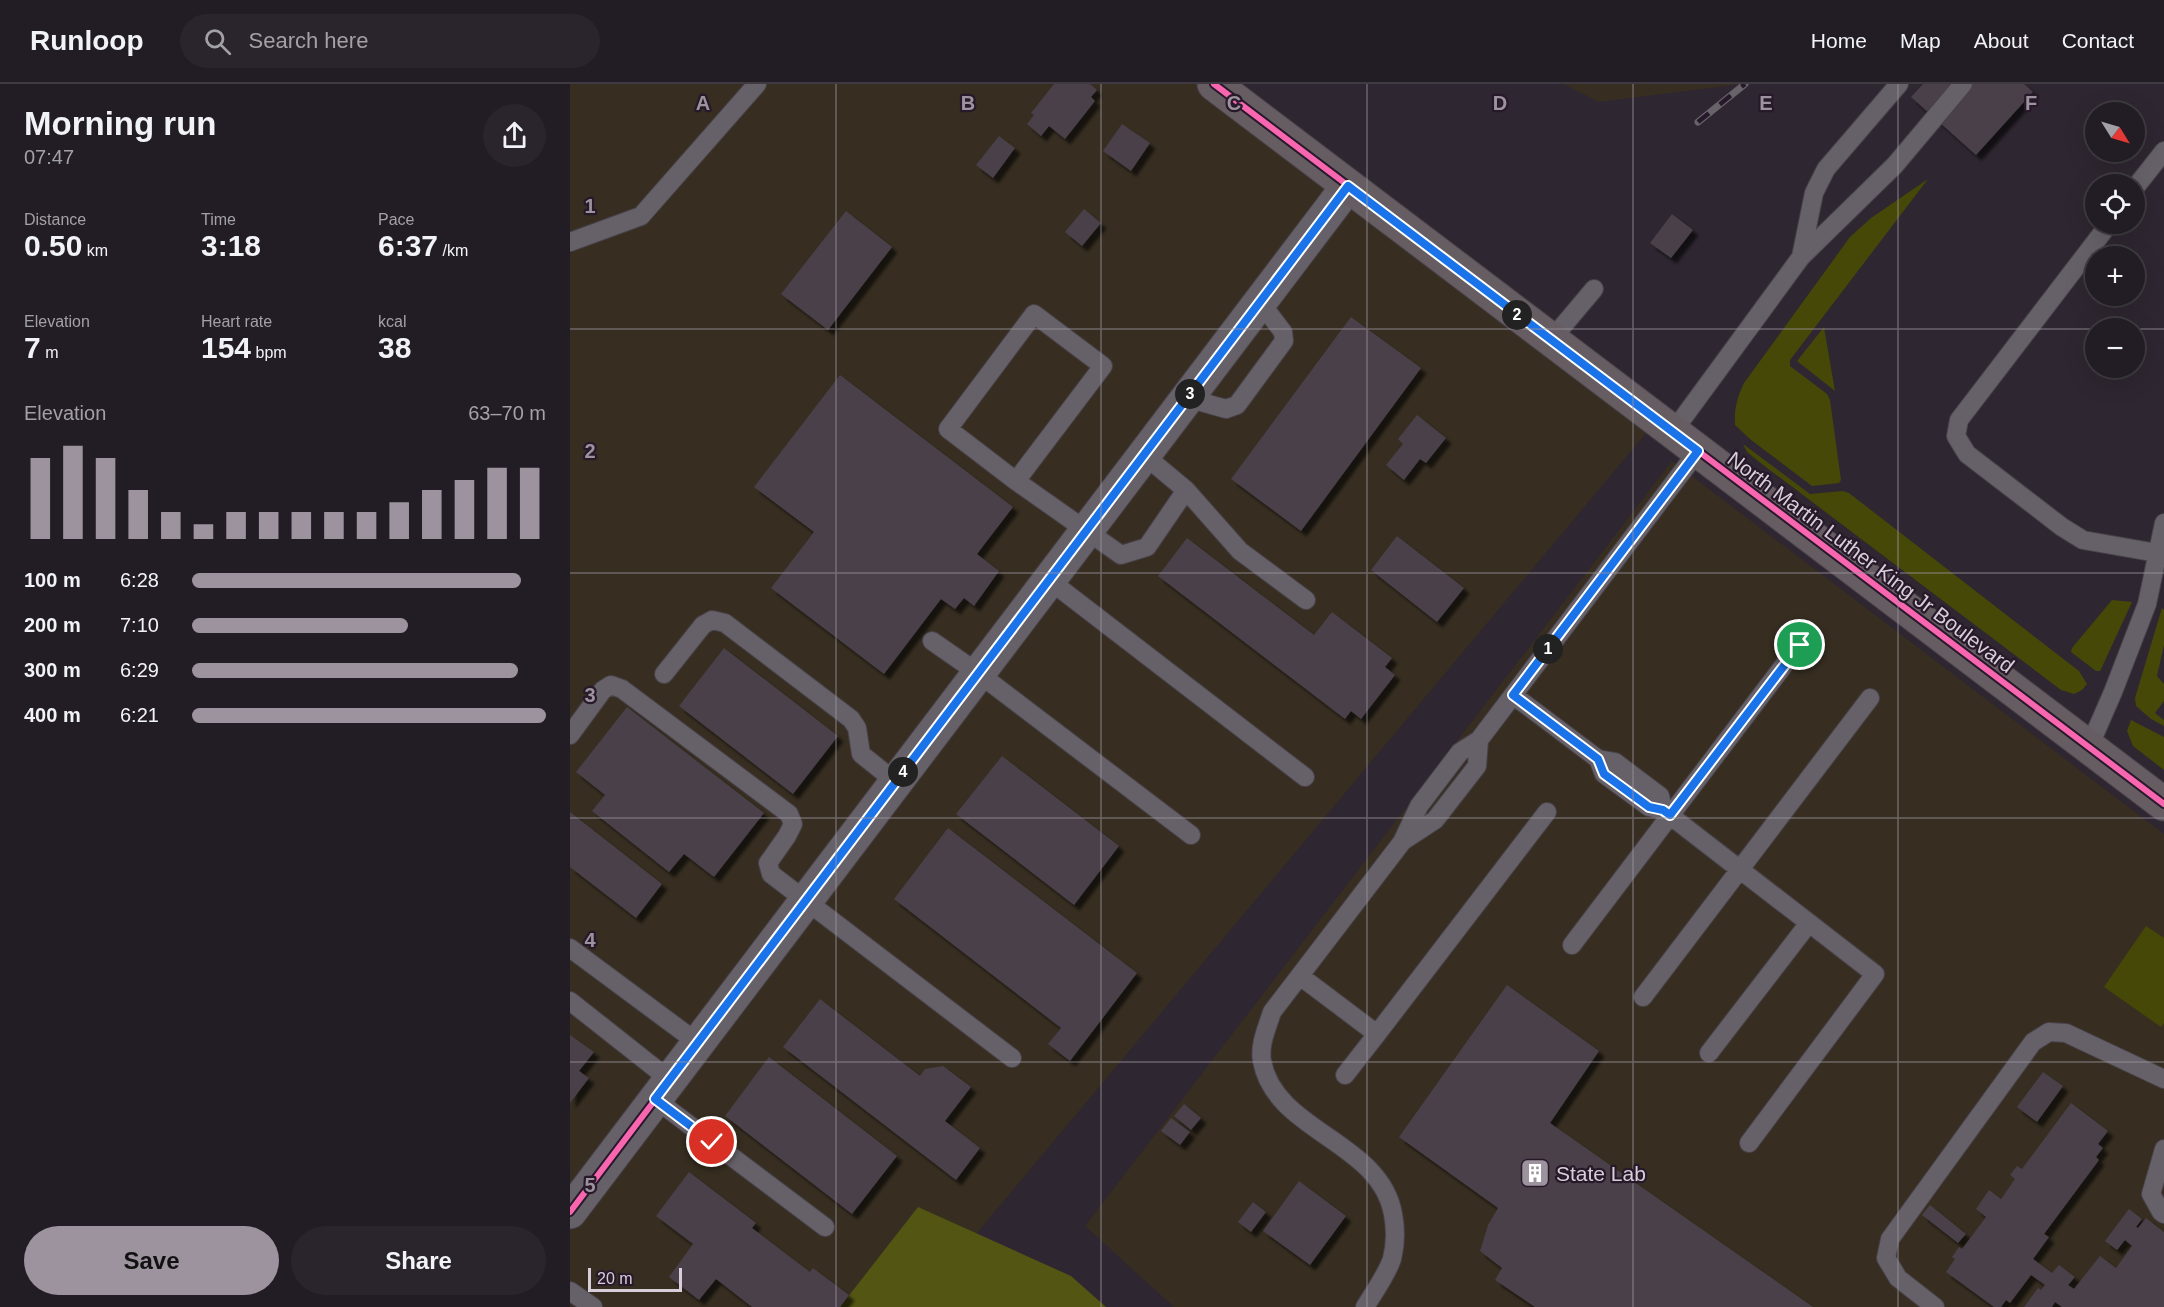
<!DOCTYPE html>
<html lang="en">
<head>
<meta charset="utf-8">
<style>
  :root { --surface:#221c24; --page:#2a252c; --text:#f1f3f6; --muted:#a2a1a6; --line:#3f3a41; --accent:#9c939e }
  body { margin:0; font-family:Helvetica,sans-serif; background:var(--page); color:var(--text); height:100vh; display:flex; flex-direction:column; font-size:22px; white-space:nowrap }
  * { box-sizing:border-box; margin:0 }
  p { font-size:20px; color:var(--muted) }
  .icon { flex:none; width:33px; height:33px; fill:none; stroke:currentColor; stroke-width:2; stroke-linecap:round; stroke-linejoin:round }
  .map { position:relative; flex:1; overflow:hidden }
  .details { display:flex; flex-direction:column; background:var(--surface); width:570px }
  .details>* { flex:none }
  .needle { width:39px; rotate:127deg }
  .controls { position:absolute; left:1515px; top:18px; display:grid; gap:12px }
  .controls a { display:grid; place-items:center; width:60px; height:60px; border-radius:50%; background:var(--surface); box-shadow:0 6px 24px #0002,0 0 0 2px var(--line); font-size:30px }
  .scale { position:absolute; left:18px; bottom:15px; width:94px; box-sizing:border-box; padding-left:6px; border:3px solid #d8ced9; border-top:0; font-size:16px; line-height:21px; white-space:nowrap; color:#d8ced9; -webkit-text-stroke:4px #27192a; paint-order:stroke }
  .pin { position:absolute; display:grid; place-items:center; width:51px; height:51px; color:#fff; margin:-26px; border:3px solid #fff; border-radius:50%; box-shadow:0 2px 6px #0007 }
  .km { position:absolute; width:30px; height:30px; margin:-15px; border-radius:50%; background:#222; color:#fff; font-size:16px; line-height:30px; text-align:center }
  .round { display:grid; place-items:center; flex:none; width:63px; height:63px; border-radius:32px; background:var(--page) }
  .overview { display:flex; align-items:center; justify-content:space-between; height:102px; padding:0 24px }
  h1 { font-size:33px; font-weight:800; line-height:45px }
  .figures { display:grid; grid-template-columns:repeat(3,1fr); gap:9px; height:102px; padding:6px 24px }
  .figures div { display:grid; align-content:center }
  .figures b { font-size:30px; font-weight:800 }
  .figures small { font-size:16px; font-weight:400 }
  .figures p { font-size:16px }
  .chart { height:168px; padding:12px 24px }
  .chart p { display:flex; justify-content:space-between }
  .chart svg { width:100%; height:108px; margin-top:6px; stroke:var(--accent); stroke-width:6 }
  .button { display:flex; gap:12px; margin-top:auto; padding:12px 24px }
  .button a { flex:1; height:69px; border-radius:36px; background:var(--accent); color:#111; font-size:24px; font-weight:800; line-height:69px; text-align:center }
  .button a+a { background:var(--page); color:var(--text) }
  ul { padding:0 24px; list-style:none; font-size:20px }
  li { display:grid; grid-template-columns:96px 72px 1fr; align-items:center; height:45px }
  li i { height:15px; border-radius:8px; background:var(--accent) }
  header { display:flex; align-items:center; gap:36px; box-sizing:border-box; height:84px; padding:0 30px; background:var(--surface); border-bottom:2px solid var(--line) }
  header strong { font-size:28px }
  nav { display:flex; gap:33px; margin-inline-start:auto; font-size:21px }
  .search { width:420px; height:54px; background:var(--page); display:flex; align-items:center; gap:15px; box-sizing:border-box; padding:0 21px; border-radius:33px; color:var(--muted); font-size:22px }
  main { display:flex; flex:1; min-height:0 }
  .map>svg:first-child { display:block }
  .industrial { fill:#372e21 }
  .green { fill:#464808 }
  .forest { fill:#535513 }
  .building { fill:#484049; filter:url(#shadow) }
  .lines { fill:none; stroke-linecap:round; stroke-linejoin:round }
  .lane-casing { stroke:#48424a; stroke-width:20 }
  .street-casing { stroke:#48424a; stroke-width:35 }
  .secondary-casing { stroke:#48424a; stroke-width:35 }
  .lane { stroke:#666168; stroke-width:18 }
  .street { stroke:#666168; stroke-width:33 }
  .secondary { stroke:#655d61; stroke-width:33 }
  .rail-casing { stroke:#686269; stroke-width:7 }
  .rail { stroke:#27192a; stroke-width:4.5; stroke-dasharray:14; stroke-linecap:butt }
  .cycleway-casing { stroke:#27192a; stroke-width:10 }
  .cycleway { stroke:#f766af; stroke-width:6 }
  .route-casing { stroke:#fff; stroke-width:12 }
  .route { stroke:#1a73e8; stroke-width:8 }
  .grid { fill:none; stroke:#9c939e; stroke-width:1.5; stroke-opacity:0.55 }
  .labels { text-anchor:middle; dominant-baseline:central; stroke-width:4.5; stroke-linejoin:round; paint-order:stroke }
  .street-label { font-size:21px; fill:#d8ced9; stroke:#27192a }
  .poi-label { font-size:21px; fill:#d8ced9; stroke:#27192a; text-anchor:start }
  .grid-label { font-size:20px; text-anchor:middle; font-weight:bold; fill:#9c939e; stroke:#27192a; stroke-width:4.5; stroke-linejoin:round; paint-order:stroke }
</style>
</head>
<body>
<header>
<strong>Runloop</strong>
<div class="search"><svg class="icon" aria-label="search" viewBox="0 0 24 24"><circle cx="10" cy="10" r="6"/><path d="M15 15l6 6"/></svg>Search here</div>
<nav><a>Home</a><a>Map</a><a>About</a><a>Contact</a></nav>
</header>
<main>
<section class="details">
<div class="overview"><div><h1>Morning run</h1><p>07:47</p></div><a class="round"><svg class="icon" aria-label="share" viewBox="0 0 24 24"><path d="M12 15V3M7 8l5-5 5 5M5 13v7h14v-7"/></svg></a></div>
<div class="figures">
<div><p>Distance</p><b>0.50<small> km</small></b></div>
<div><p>Time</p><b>3:18</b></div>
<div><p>Pace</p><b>6:37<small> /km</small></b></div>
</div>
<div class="figures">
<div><p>Elevation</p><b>7<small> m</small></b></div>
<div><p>Heart rate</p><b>154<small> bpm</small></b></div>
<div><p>kcal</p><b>38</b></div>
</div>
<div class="chart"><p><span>Elevation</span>63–70 m</p>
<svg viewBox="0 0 160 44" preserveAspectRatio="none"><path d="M5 44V11M15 44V6M25 44V11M35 44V24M45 44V33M55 44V38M65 44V33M75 44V33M85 44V33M95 44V33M105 44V33M115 44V29M125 44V24M135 44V20M145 44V15M155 44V15"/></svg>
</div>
<ul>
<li><b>100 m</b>6:28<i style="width:93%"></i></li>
<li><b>200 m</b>7:10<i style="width:61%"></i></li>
<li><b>300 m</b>6:29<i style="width:92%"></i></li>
<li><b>400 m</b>6:21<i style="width:100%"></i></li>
</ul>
<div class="button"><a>Save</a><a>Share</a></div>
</section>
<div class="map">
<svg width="1594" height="1223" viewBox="0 0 1594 1223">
  <defs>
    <filter id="shadow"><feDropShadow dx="5.5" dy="5.5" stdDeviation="1.5" flood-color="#0009"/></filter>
  </defs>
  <rect width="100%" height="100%" fill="#2e2630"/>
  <path class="industrial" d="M 0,0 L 638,0 L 1082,342 L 345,1223 L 0,1223 Z
    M 994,0 L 1173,0 L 1029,18 Z
    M 1102,377 L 1594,750 L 1594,1223 L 604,1223 L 515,1142 Z"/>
  <path class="green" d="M 1358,95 L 1220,276 L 1220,282 L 1257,310 L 1260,316 L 1271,396 L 1269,399 L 1242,402 L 1181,356 L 1165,341 C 1164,325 1167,314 1174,299 L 1280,153 L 1301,134 Z
    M 1254,243 L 1265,307 L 1227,277 Z
    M 1173,360 L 1240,410 L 1273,407 L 1279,409 L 1509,587 L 1517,600 L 1512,606 L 1504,610 L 1491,606 L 1188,377 L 1177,368 Z
    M 1542,516 L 1562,518 L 1532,583 L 1530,587 L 1526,587 L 1501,568 L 1502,564 Z
    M 1592,524 L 1594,526 L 1594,561 L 1587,592 L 1594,600 L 1594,617 L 1585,629 L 1594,636 L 1594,642 L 1581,635 L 1566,622 L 1565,614 Z
    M 1561,636 L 1594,653 L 1594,686 L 1563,662 L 1557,647 Z
    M 1576,842 L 1594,854 L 1594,939 L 1591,943 L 1534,903 Z"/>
  <path class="forest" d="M 348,1123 L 501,1192 L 536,1223 L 270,1223 Z"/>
  <path class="building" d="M 484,0 L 520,0 L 527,6 L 521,13 L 525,17 L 495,55 L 479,42 L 471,52 L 457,40 L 464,31 L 461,29 Z
    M 1353,0 L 1454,0 L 1463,8 L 1406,71 L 1341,13 Z
    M 552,40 L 580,59 L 561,87 L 533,67 Z
    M 429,52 L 445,64 L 423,94 L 406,81 Z
    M 514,125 L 531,139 L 512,162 L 495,148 Z
    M 276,127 L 322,163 L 258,246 L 211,210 Z
    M 1102,130 L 1123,146 L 1101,174 L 1080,159 Z
    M 781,233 L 851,284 L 731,447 L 661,395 Z
    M 270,291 L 443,423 L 407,470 L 429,487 L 404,522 L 394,514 L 385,525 L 371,515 L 314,590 L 201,504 L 244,448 L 184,403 Z
    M 847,331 L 876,354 L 856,379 L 850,375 L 834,396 L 816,381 L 833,360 L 828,355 Z
    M 827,452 L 894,504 L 867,538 L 801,486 Z
    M 617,454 L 744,551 L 762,528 L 822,574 L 815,583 L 825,591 L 791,635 L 781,627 L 775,635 L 588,492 Z
    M 154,564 L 268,652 L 223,710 L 109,622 Z
    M 57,623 L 194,729 L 144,793 L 114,770 L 99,788 L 22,727 L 35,711 L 6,688 Z
    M 432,672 L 549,762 L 504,821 L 386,730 Z
    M 0,728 L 92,800 L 66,834 L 0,783 Z
    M 378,744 L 567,889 L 500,977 L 478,960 L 491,944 L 324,815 Z
    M 937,901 L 1029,967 L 980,1039 L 1243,1223 L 965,1223 L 925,1196 L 932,1184 L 910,1167 L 918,1141 L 928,1124 L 829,1053 Z
    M 250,915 L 350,992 L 355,985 L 373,982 L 401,1003 L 375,1037 L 410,1064 L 386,1096 L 213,963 Z
    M 0,951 L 24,968 L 9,987 L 19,994 L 0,1019 Z
    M 199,973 L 327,1072 L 282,1130 L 155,1032 Z
    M 1473,988 L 1493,1002 L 1467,1038 L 1447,1023 Z
    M 1501,1019 L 1538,1047 L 1528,1060 L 1533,1064 L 1526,1073 L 1529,1076 L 1474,1150 L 1479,1153 L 1463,1175 L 1482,1189 L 1489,1181 L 1505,1193 L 1498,1201 L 1504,1205 L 1530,1172 L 1546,1184 L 1562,1162 L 1555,1156 L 1547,1166 L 1535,1157 L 1559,1125 L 1572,1135 L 1566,1143 L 1568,1144 L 1576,1134 L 1594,1148 L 1594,1223 L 1492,1223 L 1485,1218 L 1482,1223 L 1454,1223 L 1468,1204 L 1471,1206 L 1475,1201 L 1461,1191 L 1440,1219 L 1436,1216 L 1431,1223 L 1424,1223 L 1376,1188 L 1385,1175 L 1382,1173 L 1389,1163 L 1392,1165 L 1416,1133 L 1406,1125 L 1419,1106 L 1431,1115 L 1445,1095 L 1440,1091 L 1447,1082 L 1452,1085 Z
    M 614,1020 L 631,1034 L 621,1046 L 604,1032 Z
    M 601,1034 L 620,1048 L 610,1061 L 591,1047 Z
    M 119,1088 L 186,1139 L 182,1144 L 240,1188 L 243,1184 L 279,1211 L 270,1223 L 182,1223 L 146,1195 L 129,1216 L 99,1193 L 123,1160 L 86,1132 Z
    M 729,1097 L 776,1132 L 740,1181 L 693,1147 Z
    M 683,1118 L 696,1128 L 681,1148 L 668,1138 Z
    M 1360,1121 L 1396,1150 L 1388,1159 L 1352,1131 Z"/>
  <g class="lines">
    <g class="lane-casing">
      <path id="lane" d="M 1564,105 L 1594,67
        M 1539,140 L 1389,336 L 1386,352 L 1397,370 L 1492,443 L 1513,456 L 1587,469
        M 0,158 L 71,132 L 187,0
        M 1231,173 L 1244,109 L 1256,85 L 1329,0
        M 981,256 L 1024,205
        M 617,314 L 656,325 L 667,321 L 714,257 L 713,248 L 690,218
        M 1102,349 L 1231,173 L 1325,81 L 1393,0
        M 446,397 L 378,345 L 464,230 L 533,282 L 446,397 L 551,471 L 577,463 L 616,406 L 574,371
        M 616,406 L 670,467 L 736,516
        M 479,496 L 735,693
        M 362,557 L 408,589 L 621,751
        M 94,590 L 133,541 L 142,536 L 155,539 L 281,635 L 287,644 L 291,670 L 326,698
        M 943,611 L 1028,675 L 1045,678 L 1090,712 L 1093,726
        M 0,651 L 33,606 L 41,601 L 52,605 L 219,730 L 223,740 L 217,752 L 198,779 L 201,790 L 442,974
        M 1519,663 L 1543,608 L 1577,520 L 1594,439
        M 1028,675 L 1034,690 L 1079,723 L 1093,726 L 1305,890 L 1179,1059
        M 833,757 L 865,736 L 907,682 L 909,656
        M 1002,861 L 1230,560
        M 0,864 L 128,959
        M 730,892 L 807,950 L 977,728
        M 1073,913 L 1300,614
        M 0,917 L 100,996
        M 1139,969 L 1239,839
        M 775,991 L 807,950
        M 85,1015 L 255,1143
        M 1594,1065 L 1581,1110 L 1591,1128 L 1594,1130
        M 0,1207 L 23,1223
        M 795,1223 C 804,1208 816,1192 822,1175 C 826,1159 826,1146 823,1130 C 810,1057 705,1048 692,977 C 689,961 697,944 702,928 L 832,758 L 849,722 L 890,668 L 909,656 L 1128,367
        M 1365,1223 L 1328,1194 L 1316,1174 L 1320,1155 L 1463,958 L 1479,948 L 1496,949 L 1594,995"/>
    </g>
    <g class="street-casing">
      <path id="street" d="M 0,1128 L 778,102"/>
    </g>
    <g class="secondary-casing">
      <path id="secondary" d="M 644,0 L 1594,720"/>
    </g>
    <use href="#lane" class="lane"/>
    <use href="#street" class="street"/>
    <use href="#secondary" class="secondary"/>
    <g class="rail-casing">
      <path id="rail" d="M 1128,38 L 1175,0"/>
    </g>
    <use href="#rail" class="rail"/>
    <g class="cycleway-casing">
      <path id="cycleway" d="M 644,0 L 1594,720
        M 0,1128 L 778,102"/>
    </g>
    <use href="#cycleway" class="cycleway"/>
  </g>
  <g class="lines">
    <g class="route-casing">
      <path id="route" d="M 142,1058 L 85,1015 L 778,102 L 1128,367 L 943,611 L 1028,675 L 1034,690 L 1079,723 L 1093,726 L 1100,731 L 1230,561"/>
    </g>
    <use href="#route" class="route"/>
  </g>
  <path class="grid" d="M 266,0 L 266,1223M 531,0 L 531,1223M 797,0 L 797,1223M 1063,0 L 1063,1223M 1328,0 L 1328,1223M 0,245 L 1526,245M 1564,245 L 1594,245M 0,489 L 1594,489M 0,734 L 1594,734M 0,978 L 1594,978"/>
  <defs>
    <g id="building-square" transform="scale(1.5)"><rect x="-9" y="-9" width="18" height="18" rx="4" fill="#9c939e" stroke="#27192a"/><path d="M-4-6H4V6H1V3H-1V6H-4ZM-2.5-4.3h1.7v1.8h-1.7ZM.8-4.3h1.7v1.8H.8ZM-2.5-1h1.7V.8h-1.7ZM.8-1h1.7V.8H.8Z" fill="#fff"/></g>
  </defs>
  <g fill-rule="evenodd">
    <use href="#building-square" x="965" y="1089"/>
  </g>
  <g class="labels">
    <g class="street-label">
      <text transform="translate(1301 478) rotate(37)">North Martin Luther King Jr Boulevard</text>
    </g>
    <g class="poi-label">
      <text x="986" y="1089">State Lab</text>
    </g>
  </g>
  <g class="grid-label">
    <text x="133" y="26">A</text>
    <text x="398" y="26">B</text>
    <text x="664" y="26">C</text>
    <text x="930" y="26">D</text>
    <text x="1196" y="26">E</text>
    <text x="1461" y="26">F</text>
    <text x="20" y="129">1</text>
    <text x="20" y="374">2</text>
    <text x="20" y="618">3</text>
    <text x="20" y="863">4</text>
    <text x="20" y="1108">5</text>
  </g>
</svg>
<div class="controls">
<a><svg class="needle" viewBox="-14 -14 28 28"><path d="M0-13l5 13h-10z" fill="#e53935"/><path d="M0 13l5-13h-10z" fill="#a2a1a6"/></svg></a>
<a><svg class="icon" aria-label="locate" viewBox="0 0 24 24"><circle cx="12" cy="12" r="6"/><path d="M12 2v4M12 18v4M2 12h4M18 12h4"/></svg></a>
<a>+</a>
<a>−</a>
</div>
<div class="scale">20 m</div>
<div class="pin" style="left:1230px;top:561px;background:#1e9e55"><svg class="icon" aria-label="arrive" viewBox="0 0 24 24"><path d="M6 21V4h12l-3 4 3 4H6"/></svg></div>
<div class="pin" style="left:142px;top:1058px;background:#d93025"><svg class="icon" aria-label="check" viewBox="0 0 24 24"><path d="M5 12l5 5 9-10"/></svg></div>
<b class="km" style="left:978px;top:565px">1</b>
<b class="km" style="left:947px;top:231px">2</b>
<b class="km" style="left:620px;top:310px">3</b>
<b class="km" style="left:333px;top:688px">4</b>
</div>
</main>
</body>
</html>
